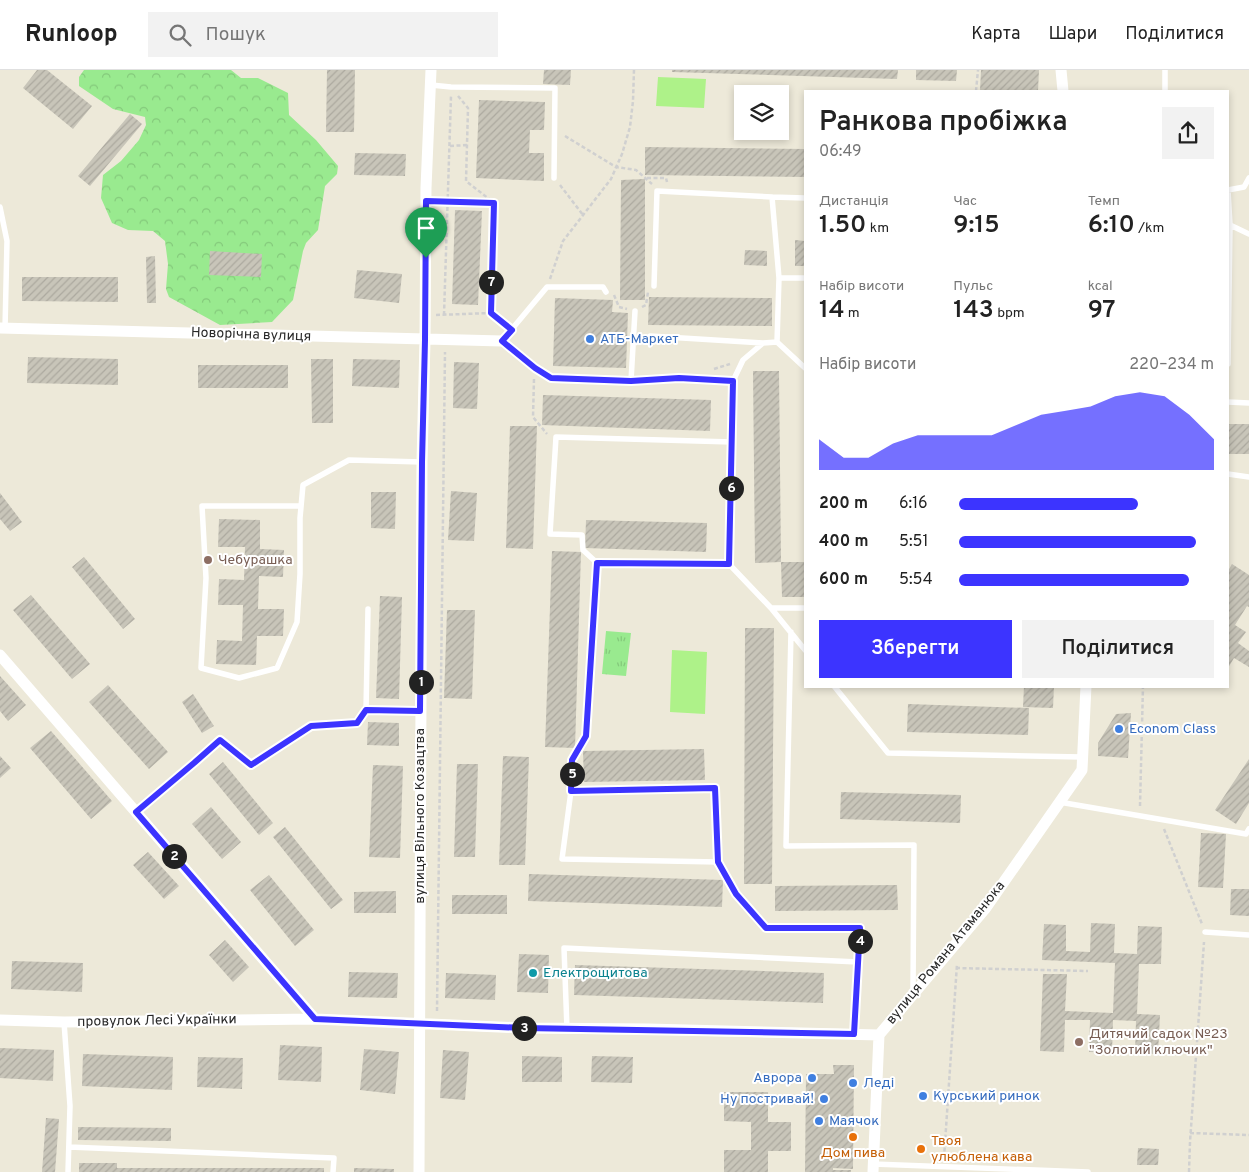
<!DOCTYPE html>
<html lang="uk">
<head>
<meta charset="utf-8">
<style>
  :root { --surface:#fff; --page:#f2f2f2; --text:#222; --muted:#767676; --line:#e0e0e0; --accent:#3c34ff }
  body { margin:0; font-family:Overpass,sans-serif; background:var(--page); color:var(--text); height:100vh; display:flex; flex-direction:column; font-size:19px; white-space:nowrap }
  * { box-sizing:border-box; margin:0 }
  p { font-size:16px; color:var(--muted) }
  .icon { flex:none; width:28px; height:28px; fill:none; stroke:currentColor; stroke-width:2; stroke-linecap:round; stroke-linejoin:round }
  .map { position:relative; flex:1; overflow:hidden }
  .sheet { position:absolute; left:804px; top:20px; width:425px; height:598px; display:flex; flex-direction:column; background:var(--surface); border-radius:0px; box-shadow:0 2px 8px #0003 }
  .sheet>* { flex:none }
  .fabs { position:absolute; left:734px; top:15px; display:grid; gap:10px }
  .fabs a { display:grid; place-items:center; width:55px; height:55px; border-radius:0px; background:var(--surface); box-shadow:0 2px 8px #0003; font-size:25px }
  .pin { position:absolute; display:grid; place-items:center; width:42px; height:42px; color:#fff; margin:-51px -21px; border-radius:50% 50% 50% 0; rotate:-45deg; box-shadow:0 0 5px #0007 }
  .pin .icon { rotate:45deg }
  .km { position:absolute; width:25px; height:25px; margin:-12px; border-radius:50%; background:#222; color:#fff; font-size:14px; line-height:25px; text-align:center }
  .round { display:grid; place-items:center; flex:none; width:52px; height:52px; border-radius:0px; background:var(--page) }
  .summary { display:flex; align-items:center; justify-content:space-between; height:85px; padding:0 15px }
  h1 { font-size:28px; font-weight:600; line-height:38px }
  .stats { display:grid; grid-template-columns:repeat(3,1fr); gap:8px; height:85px; padding:5px 15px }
  .stats div { display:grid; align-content:center }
  .stats b { font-size:25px; font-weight:600 }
  .stats small { font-size:14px; font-weight:400 }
  .stats p { font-size:14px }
  .chart { height:140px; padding:10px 15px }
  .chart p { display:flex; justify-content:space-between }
  .chart svg { width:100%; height:90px; margin-top:5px; fill:var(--accent); opacity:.7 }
  .cta { display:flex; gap:10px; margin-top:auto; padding:10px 15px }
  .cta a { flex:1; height:58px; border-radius:0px; background:var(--accent); color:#fff; font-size:20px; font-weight:600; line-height:58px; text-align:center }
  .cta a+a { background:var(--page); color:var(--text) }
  ul { padding:0 15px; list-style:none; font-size:16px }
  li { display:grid; grid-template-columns:80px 60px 1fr; align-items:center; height:38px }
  li i { height:12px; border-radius:6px; background:var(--accent) }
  header { display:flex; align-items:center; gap:30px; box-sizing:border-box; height:70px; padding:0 25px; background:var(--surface); border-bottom:1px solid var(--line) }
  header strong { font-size:24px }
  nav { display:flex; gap:28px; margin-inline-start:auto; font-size:18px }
  .search { width:350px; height:45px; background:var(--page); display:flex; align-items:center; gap:12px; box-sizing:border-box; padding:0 18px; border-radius:0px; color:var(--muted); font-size:19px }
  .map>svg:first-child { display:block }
  .forest { fill:url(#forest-crowns) }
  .park { fill:url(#park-tufts) }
  .pitch { fill:#aef289 }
  .building { fill:url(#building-hatch) }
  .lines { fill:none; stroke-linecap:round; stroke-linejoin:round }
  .path { stroke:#d0d0d0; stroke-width:2.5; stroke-dasharray:4 2.5; stroke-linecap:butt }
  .lane { stroke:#fff; stroke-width:5.5 }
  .street { stroke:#fff; stroke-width:11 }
  .route-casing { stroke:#fff; stroke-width:10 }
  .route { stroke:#3c34ff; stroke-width:6 }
  .shop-dot { fill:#3f7fe0; stroke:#fff; stroke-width:2 }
  .education-dot { fill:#8d6e63; stroke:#fff; stroke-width:2 }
  .culture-dot { fill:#0f9aa8; stroke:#fff; stroke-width:2 }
  .food-dot { fill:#e8710a; stroke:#fff; stroke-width:2 }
  .labels { text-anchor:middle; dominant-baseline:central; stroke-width:4; stroke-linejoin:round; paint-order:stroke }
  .street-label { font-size:14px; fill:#292929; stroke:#fff }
  .shop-label { font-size:14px; fill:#366cbe; stroke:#fff; text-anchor:start }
  .education-label { font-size:14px; fill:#785e54; stroke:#fff; text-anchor:start }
  .culture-label { font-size:14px; fill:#0d838f; stroke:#fff; text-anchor:start }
  .food-label { font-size:14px; fill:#c56008; stroke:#fff; text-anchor:start }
</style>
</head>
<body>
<header>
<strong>Runloop</strong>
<div class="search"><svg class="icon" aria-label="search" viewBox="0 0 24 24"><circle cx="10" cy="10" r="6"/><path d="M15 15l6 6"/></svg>Пошук</div>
<nav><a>Карта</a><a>Шари</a><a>Поділитися</a></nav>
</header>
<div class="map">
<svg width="1249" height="1102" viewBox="0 0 1249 1102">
  <defs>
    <pattern id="forest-crowns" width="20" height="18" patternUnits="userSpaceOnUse" patternTransform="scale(1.25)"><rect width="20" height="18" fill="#99ea8f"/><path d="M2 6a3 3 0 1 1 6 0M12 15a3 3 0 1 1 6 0" fill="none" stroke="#84c97b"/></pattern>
    <pattern id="park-tufts" width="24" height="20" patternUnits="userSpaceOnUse" patternTransform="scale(1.25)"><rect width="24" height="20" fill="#99ea8f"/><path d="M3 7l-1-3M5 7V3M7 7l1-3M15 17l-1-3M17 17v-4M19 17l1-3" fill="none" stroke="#84c97b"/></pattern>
    <pattern id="building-hatch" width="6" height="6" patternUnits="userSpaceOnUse" patternTransform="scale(1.25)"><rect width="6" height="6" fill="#c8c5b9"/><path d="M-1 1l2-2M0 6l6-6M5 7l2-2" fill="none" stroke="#aca99f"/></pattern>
  </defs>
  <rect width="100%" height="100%" fill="#ede9d9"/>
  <path class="forest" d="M 84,0 L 231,0 L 241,8 L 258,8 L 288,23 L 289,45 L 316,70 L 338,96 L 337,104 L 325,116 L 318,160 L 306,173 L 303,181 L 293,230 L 272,252 L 220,255 L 169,227 L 166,219 L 168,194 L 165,171 L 153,161 L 128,160 L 112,153 L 101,128 L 103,105 L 121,91 L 139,70 L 146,55 L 145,47 L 113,39 L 79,16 L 79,7 Z"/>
  <path class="park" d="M 606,561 L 631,563 L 626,606 L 602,604 Z"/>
  <path class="pitch" d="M 658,7 L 706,9 L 704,38 L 656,36 Z
    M 672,580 L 707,582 L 705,644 L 670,642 Z"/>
  <path class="building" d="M 37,0 L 47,0 L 92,36 L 73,59 L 23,18 Z
    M 327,0 L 355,0 L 354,62 L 326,62 Z
    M 544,0 L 571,0 L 570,15 L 543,14 Z
    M 672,0 L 898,0 L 897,9 L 672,2 Z
    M 916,0 L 957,0 L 956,11 L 916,10 Z
    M 981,0 L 1039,0 L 1038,21 L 980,21 Z
    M 479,30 L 545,32 L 544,60 L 530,60 L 529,83 L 544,83 L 544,111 L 476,108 Z
    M 130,44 L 142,54 L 90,116 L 78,106 Z
    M 645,77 L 805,79 L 805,107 L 645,105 Z
    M 355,83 L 406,84 L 405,106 L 354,105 Z
    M 645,109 L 645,230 L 620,230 L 621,110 Z
    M 455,140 L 482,141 L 478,235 L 452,234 Z
    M 795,170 L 805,171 L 805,196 L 795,196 Z
    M 745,180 L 767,181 L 767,196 L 744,195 Z
    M 210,181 L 262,184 L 261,207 L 209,205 Z
    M 155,186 L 156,233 L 147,233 L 146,187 Z
    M 357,200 L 402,204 L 399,233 L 354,228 Z
    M 22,207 L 118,207 L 118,232 L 22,231 Z
    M 649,227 L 772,228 L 772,256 L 648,255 Z
    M 555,228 L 613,230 L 612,242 L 628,243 L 626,298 L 553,296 Z
    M 28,287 L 118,289 L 118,315 L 27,313 Z
    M 311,289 L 333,289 L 333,353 L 312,353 Z
    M 353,289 L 400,290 L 399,318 L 352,316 Z
    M 454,292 L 479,293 L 477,339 L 453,338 Z
    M 198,295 L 288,295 L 288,318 L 198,318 Z
    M 753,301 L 779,301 L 781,492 L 755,493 Z
    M 543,325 L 711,330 L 710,361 L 542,355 Z
    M 1228,354 L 1249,354 L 1249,384 L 1228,384 Z
    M 510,356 L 537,356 L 533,479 L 506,478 Z
    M 451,421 L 477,423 L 474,471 L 448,470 Z
    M 371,422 L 396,422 L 395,459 L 371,458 Z
    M 0,423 L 22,452 L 10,461 L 0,449 Z
    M 219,449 L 260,450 L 260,479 L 284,480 L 283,507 L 259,506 L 258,539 L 284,539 L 283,566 L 257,566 L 256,595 L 216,594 L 217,570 L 242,571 L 243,535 L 218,535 L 219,509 L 244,510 L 245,477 L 218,477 Z
    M 586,450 L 707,453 L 706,482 L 585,478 Z
    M 552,481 L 581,482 L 575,678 L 545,677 Z
    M 84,487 L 135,549 L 123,559 L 72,497 Z
    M 781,492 L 805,492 L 805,527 L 782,527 Z
    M 1232,494 L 1249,505 L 1249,537 L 1247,536 L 1235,555 L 1246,562 L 1238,573 L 1249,581 L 1249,597 L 1234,588 L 1228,598 L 1228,501 Z
    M 31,525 L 90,594 L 72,609 L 13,540 Z
    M 380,526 L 402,527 L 399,629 L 376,628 Z
    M 447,540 L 475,540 L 472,629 L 444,628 Z
    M 745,558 L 774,558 L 772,814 L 744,814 Z
    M 0,606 L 26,635 L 8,651 L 0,641 Z
    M 108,615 L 168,682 L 149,699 L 89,632 Z
    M 1024,616 L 1054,616 L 1053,638 L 1023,637 Z
    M 193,624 L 214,656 L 202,663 L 182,632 Z
    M 908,634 L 1029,638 L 1028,665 L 907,662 Z
    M 1131,643 L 1128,688 L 1098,686 L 1098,673 L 1116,644 Z
    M 368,652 L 399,653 L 399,676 L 367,675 Z
    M 51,661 L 112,731 L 91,749 L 30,678 Z
    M 704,679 L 705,710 L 584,712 L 583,681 Z
    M 0,686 L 11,698 L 0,708 Z
    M 503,686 L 529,687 L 525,795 L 499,795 Z
    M 1249,689 L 1249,733 L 1236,754 L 1215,740 Z
    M 223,692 L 273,753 L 259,765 L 209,704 Z
    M 457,694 L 478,694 L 475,787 L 454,787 Z
    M 373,695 L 403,696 L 400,788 L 369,787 Z
    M 841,722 L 961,725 L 960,753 L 840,749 Z
    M 211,737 L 241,772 L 222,789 L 192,754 Z
    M 285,757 L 343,830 L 331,839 L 273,767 Z
    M 1201,763 L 1226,764 L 1223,818 L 1198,817 Z
    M 148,782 L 179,816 L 164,829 L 133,795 Z
    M 529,804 L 723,810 L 722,837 L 528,831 Z
    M 269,805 L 314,860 L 295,876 L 250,820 Z
    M 897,815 L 898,840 L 775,841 L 775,816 Z
    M 1231,819 L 1249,819 L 1249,846 L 1230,845 Z
    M 396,821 L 396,843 L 354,843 L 354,822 Z
    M 452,825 L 507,825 L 507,844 L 452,844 Z
    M 1091,853 L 1115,854 L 1114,883 L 1137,884 L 1138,856 L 1162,857 L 1161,894 L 1139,894 L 1137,944 L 1160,945 L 1158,984 L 1135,983 L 1136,951 L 1113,950 L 1112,983 L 1089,982 L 1090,950 L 1065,950 L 1064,982 L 1040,981 L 1043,904 L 1067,904 L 1065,941 L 1113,943 L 1115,893 L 1042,890 L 1044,854 L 1066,855 L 1066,881 L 1090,882 Z
    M 225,870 L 249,897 L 233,912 L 209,885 Z
    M 519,884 L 549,885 L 548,923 L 517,922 Z
    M 12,891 L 83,893 L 82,922 L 11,919 Z
    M 575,895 L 824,903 L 823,933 L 574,925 Z
    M 349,902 L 398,903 L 397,928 L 348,927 Z
    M 446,903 L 496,905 L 495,930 L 445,928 Z
    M 280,975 L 322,977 L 321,1012 L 278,1010 Z
    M 0,978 L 54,980 L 53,1011 L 0,1008 Z
    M 364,979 L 399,982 L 395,1024 L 360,1020 Z
    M 443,980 L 469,982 L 465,1030 L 440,1028 Z
    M 83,984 L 173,987 L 172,1020 L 82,1016 Z
    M 522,986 L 562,987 L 562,1012 L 522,1012 Z
    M 592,986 L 633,987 L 632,1013 L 591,1012 Z
    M 198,987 L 243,988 L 242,1019 L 197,1017 Z
    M 833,995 L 854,995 L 853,1099 L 833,1098 L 833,1100 L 851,1100 L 851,1102 L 805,1102 L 806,1004 L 834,1004 Z
    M 724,1022 L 768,1022 L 768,1052 L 791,1052 L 791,1081 L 768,1081 L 768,1102 L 724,1102 L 724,1080 L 751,1080 L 751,1052 L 724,1051 Z
    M 46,1048 L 59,1049 L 55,1102 L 42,1102 Z
    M 78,1057 L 171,1058 L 171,1071 L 78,1070 Z
    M 1138,1078 L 1159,1079 L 1158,1095 L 1137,1095 Z
    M 79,1093 L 117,1093 L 117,1098 L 324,1098 L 324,1102 L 79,1102 Z
    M 354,1098 L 394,1099 L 394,1102 L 354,1102 Z"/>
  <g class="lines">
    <path class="path" d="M 976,21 L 978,0
      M 458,26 L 468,38 L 466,111 L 493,132
      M 565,66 L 616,97 L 636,100 L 652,114
      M 450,76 L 467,75
      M 647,108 L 666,108 L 667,112
      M 560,115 L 583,145
      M 438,131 L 494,133 L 491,243
      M 550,209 L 563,171 L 611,109 L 622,84 L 630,57 L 633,31 L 634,0
      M 614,225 L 619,237 L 627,239
      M 642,237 L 646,235 L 648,222
      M 436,245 L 491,243 L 505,254
      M 444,245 L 451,26
      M 714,299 L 730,294
      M 534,309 L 533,347 L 547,364
      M 201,687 L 220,670 L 251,695 L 311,656 L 357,653 L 361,647
      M 1140,736 L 1143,616
      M 1164,759 L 1202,854
      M 956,898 L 1088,901
      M 437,941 L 445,282
      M 1190,1063 L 1249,1065
      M 944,1088 L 957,894
      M 1189,1102 L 1190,1072 L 1204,872"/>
    <path class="lane" d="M 431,15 L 451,17 L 555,18 L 554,108
      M 1165,21 L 1165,0
      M 1228,120 L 1230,155
      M 1228,120 L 1244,117 L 1249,108
      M 0,137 L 7,171 L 5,259
      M 779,208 L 805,208
      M 654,216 L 657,121 L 772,127
      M 606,222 L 603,217 L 547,217 L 502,271 L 535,298 L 551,308 L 631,311 L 679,308 L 733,311 L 743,290 L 763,273 L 777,272 L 805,298
      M 650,266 L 763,273
      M 777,272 L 779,208 L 772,127 L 805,128
      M 1228,294 L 1230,155 L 1249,164
      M 631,311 L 635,241
      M 733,311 L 729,494 L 771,538 L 805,538
      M 1228,332 L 1249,333
      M 1228,404 L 1249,407
      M 301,436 L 202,436 L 206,508 L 201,598 L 239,608 L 277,598 L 297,552 L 300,504 L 300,448 L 303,415 L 349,390 L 422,392
      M 597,493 L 586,666 L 572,690 L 571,721 L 715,718 L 718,792 L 736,824 L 766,859 L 860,858 L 854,965
      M 729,494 L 597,493 L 583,480 L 582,465 L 550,464 L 556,367 L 732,372
      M 771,538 L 805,580
      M 368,539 L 366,640 L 420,641
      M 791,562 L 786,776 L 914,775 L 913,921
      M 834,616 L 888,683 L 1082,687
      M 571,721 L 562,789 L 718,792
      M 1059,732 L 1246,764 L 1249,759
      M 136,742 L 194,693
      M 1205,862 L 1249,865
      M 64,952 L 70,1036 L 68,1102
      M 567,959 L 564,878 L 858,892
      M 69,1077 L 334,1088 L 333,1102
      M 873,1094 L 1088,1102"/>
    <path class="street" d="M 1061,0 L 1063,21
      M 0,258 L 502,271
      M 0,585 L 315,949 L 524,958 L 648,959 L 879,965 L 985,839 L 1082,700 L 1086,616
      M 0,950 L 64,952 L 315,949
      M 419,1102 L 422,392 L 425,270 L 426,118 L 431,0
      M 873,1102 L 879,965"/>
  </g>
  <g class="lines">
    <g class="route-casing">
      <path id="route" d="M 426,131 L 494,133 L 491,243 L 512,260 L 502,271 L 535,298 L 551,308 L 631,311 L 679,308 L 733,311 L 729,494 L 597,493 L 586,666 L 572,690 L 571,721 L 715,718 L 718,792 L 736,824 L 766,858 L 860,858 L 854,964 L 524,958 L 315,949 L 136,742 L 194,693 L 220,670 L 251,695 L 311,656 L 357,653 L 366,640 L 420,641 L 422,392 L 425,270 Z"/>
    </g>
    <use href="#route" class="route"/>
  </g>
  <g class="shop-dot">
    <circle cx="590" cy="269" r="5"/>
    <circle cx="1119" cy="659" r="5"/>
    <circle cx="812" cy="1008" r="5"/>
    <circle cx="853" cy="1013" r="5"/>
    <circle cx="923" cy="1026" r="5"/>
    <circle cx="824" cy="1029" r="5"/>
    <circle cx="819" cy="1051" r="5"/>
  </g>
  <g class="education-dot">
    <circle cx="208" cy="490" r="5"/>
    <circle cx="1079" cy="972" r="5"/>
  </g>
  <circle class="culture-dot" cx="533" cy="903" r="5"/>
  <g class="food-dot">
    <circle cx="853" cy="1067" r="5"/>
    <circle cx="921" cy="1079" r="5"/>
  </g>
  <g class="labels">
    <g class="street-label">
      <text transform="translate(251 265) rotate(2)">Новорічна вулиця</text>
      <text transform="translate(420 746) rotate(-90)">вулиця Вільного Козацтва</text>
      <text transform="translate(946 883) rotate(-51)">вулиця Романа Атаманюка</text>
      <text transform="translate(157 951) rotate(-1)">провулок Лесі Українки</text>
    </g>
    <g class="shop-label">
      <text x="600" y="269">АТБ-Маркет</text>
      <text x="1129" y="659">Econom Class</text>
      <text x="802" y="1008" text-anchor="end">Аврора</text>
      <text x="863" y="1013">Леді</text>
      <text x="933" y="1026">Курський ринок</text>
      <text x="814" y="1029" text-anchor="end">Ну постривай!</text>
      <text x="829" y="1051">Маячок</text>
    </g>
    <g class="education-label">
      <text x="218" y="490">Чебурашка</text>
      <text x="1089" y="964">Дитячий садок №23<tspan x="1089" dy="16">"Золотий ключик"</tspan></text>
    </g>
    <g class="culture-label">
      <text x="543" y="903">Електрощитова</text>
    </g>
    <g class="food-label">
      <text x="931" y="1071">Твоя<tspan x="931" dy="16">улюблена кава</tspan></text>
      <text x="853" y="1083" text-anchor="middle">Дом пива</text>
    </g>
  </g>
</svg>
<div class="fabs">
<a><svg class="icon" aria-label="layers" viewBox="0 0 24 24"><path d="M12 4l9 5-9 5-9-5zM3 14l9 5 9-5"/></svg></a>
</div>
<div class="pin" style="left:426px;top:188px;background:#1e9e55"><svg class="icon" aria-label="arrive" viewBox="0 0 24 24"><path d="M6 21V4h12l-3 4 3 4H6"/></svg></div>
<b class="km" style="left:421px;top:612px">1</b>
<b class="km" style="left:174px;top:786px">2</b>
<b class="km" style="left:524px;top:958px">3</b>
<b class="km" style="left:860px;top:871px">4</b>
<b class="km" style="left:572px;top:704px">5</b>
<b class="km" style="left:731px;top:418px">6</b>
<b class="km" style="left:491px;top:212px">7</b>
<section class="sheet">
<div class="summary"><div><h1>Ранкова пробіжка</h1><p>06:49</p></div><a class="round"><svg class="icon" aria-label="share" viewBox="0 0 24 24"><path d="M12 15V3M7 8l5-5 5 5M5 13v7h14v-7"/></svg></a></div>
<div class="stats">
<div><p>Дистанція</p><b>1.50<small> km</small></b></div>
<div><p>Час</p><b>9:15</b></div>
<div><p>Темп</p><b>6:10<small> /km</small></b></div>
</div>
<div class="stats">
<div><p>Набір висоти</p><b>14<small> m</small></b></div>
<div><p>Пульс</p><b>143<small> bpm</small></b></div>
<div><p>kcal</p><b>97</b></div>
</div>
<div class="chart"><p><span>Набір висоти</span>220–234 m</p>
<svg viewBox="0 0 160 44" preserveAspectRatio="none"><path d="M0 44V29L10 38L20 38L30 31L40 27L50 27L60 27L70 27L80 22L90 17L100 15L110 13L120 8L130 6L140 8L150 17L160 29V44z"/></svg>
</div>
<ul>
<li><b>200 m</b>6:16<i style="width:70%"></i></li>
<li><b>400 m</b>5:51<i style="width:93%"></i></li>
<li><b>600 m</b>5:54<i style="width:90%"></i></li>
</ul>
<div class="cta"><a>Зберегти</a><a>Поділитися</a></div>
</section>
</div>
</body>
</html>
